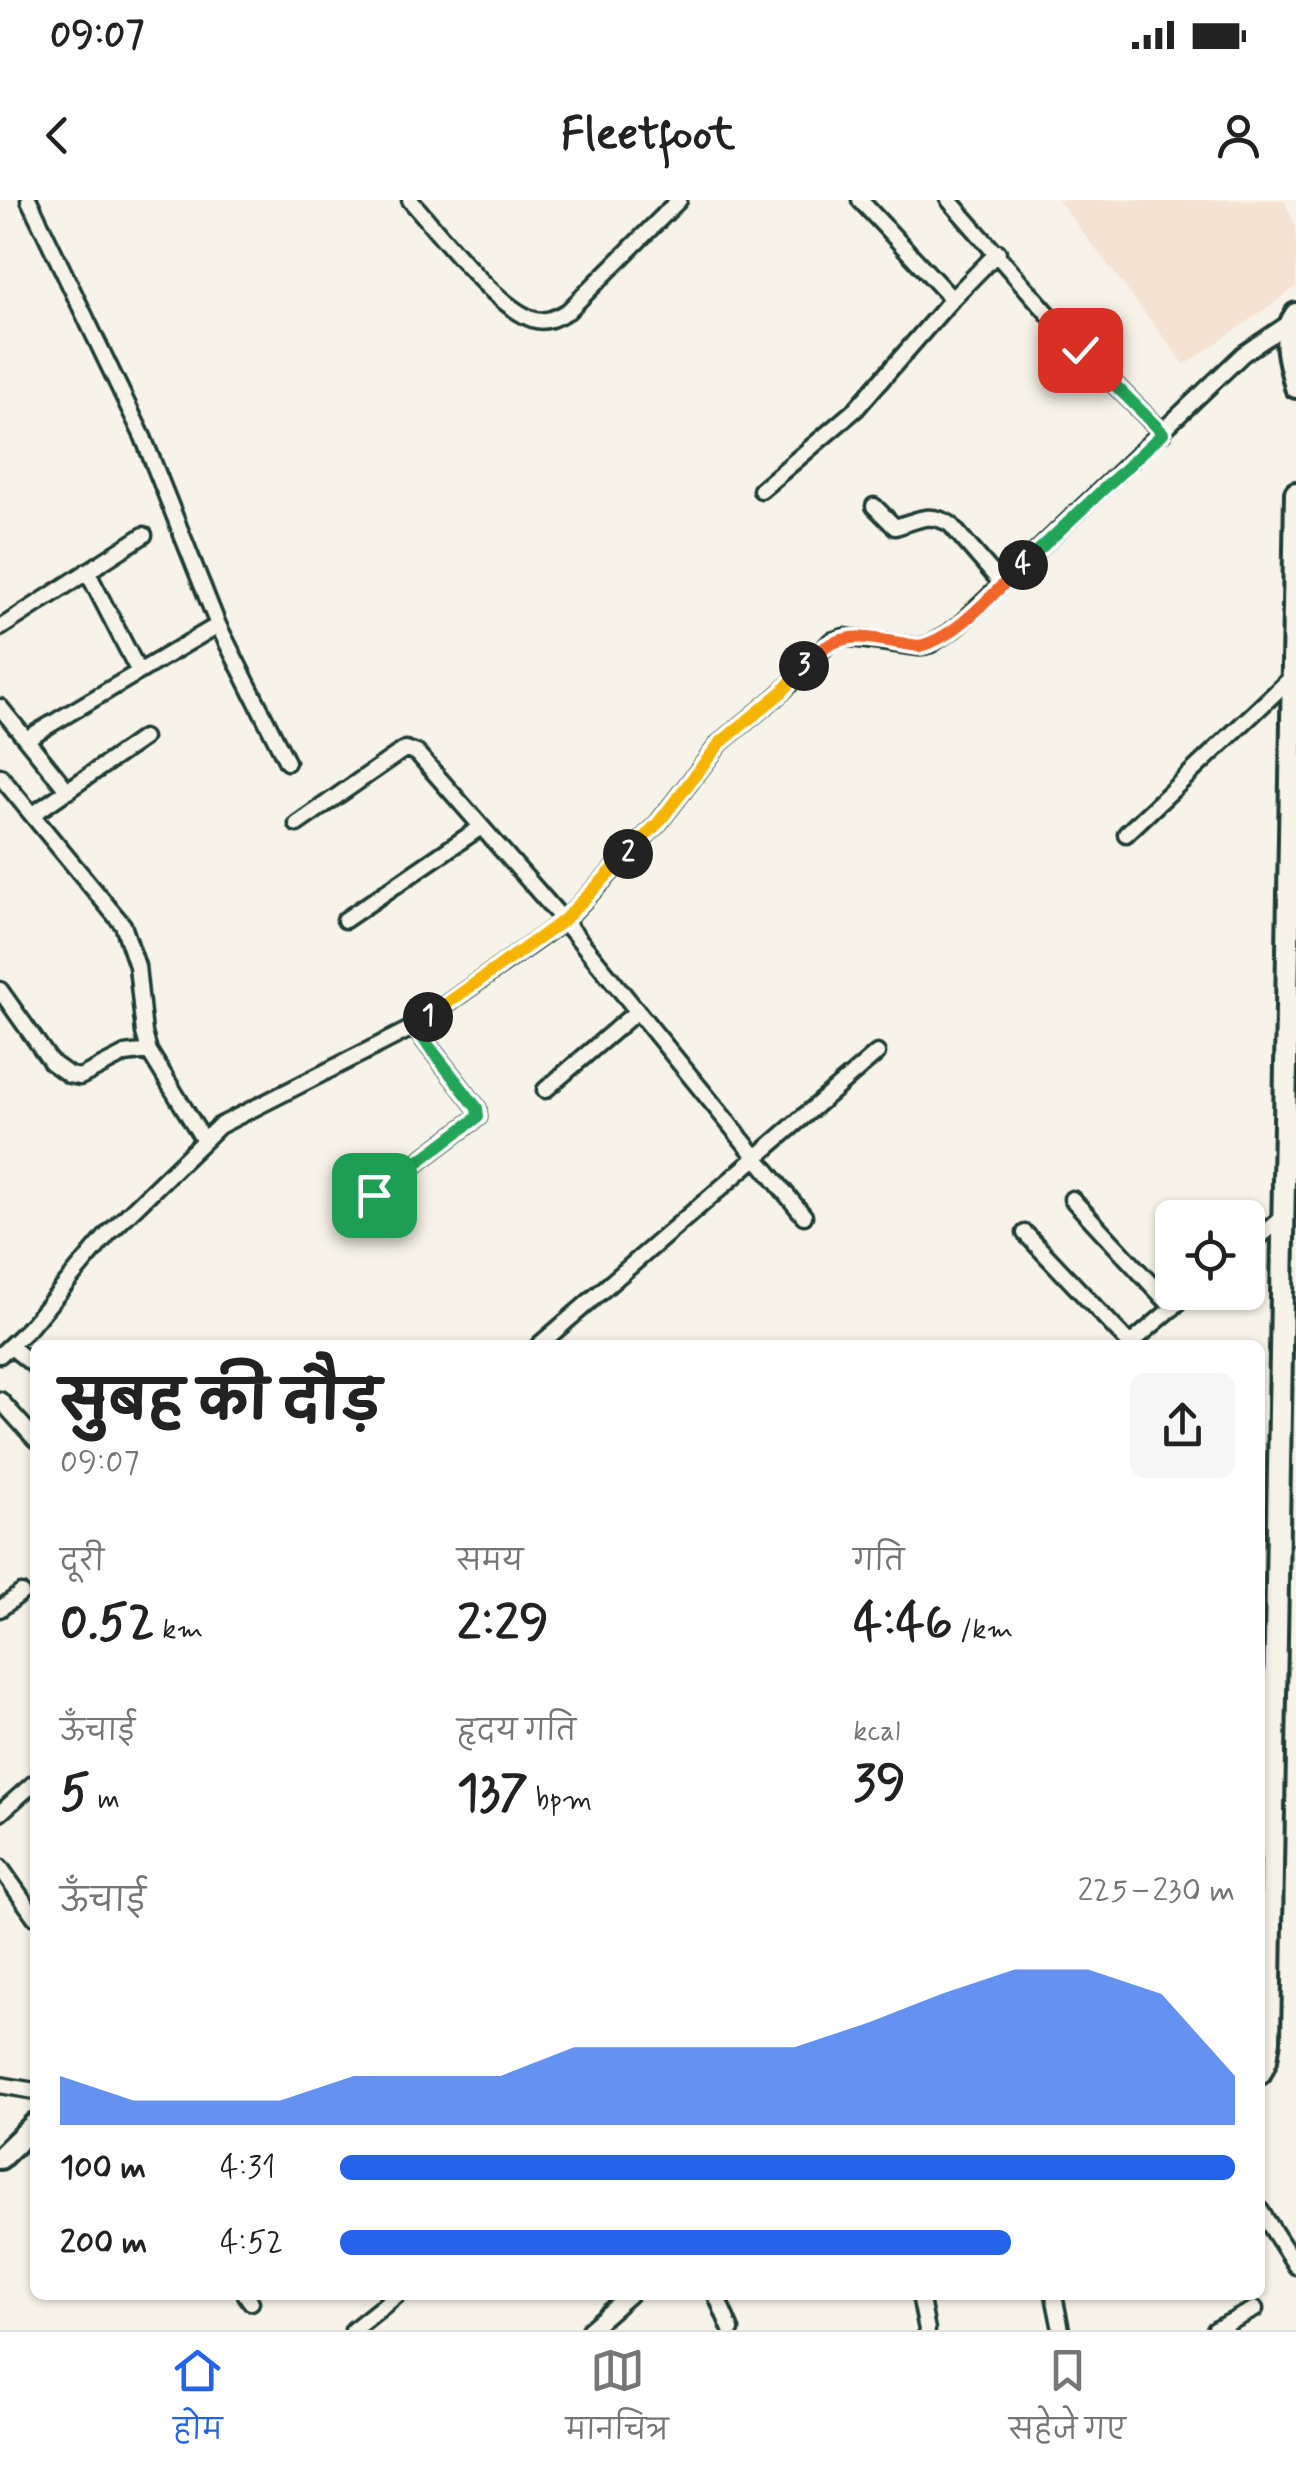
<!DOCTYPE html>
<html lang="hi">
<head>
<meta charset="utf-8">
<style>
  :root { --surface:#fff; --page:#f6f6f6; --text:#222; --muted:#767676; --line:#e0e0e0; --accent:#2563eb }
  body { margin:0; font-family:Mynerve,"Playpen Sans Deva",sans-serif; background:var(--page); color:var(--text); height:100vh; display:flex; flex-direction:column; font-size:38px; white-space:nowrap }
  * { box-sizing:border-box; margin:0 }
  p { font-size:32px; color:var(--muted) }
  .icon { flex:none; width:55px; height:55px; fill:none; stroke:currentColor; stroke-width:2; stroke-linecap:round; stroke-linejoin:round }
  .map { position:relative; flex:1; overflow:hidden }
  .details { position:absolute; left:30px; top:1140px; width:1235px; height:960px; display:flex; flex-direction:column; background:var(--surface); border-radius:15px; box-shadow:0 2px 8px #0004 }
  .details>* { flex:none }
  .buttons { position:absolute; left:1155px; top:1000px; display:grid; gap:20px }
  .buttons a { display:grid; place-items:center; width:110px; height:110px; border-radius:15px; background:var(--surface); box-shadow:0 2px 8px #0004; font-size:50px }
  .pin { position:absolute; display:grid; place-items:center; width:85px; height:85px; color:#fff; margin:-42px; border-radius:20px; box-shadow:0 5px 15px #0006 }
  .km { position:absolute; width:50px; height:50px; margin:-25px; border-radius:50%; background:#222; color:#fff; font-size:28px; line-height:50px; text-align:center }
  .round { display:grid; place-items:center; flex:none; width:105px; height:105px; border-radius:15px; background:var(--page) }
  .summary { display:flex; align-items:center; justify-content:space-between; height:170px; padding:0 30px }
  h1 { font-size:55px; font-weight:700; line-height:75px }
  .stats { display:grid; grid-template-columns:repeat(3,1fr); gap:15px; height:170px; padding:10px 30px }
  .stats div { display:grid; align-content:center }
  .stats b { font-size:50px; font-weight:700 }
  .stats small { font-size:28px; font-weight:400 }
  .stats p { font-size:28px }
  .chart { height:280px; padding:20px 30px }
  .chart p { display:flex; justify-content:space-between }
  .chart svg { width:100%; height:180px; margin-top:10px; fill:var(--accent); opacity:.7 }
  ul { padding:0 30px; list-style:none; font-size:32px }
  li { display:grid; grid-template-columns:160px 120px 1fr; align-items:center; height:75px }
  li i { height:25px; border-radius:12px; background:var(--accent) }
  .status { display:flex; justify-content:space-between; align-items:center; height:70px; padding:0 50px; background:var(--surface); direction:ltr }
  .status svg { height:28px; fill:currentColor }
  header { display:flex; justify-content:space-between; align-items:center; height:130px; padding:0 30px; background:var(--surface); font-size:45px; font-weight:700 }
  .menu { display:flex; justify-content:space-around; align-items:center; height:140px; border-top:2px solid var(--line); background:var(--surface); font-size:28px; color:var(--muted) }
  .menu a { display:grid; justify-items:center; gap:5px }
  .menu .active { color:var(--accent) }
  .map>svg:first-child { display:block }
  .built { fill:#f4e2d2 }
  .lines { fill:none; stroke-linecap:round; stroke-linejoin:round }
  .street-casing { stroke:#1f3d34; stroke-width:21 }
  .secondary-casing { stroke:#1f3d34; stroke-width:28 }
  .street { stroke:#f7f3e8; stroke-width:14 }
  .secondary { stroke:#f7f3e8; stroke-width:20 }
  .split-1-casing { stroke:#fff; stroke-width:20 }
  .split-2-casing { stroke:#fff; stroke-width:20 }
  .split-3-casing { stroke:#fff; stroke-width:20 }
  .split-4-casing { stroke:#fff; stroke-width:20 }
  .split-5-casing { stroke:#fff; stroke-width:20 }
  .split-1 { stroke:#22a559; stroke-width:12 }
  .split-2 { stroke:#f5b400; stroke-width:12 }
  .split-3 { stroke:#f5b400; stroke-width:12 }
  .split-4 { stroke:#f0652b; stroke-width:12 }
  .split-5 { stroke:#22a559; stroke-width:12 }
</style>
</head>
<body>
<div class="status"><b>09:07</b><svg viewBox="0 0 49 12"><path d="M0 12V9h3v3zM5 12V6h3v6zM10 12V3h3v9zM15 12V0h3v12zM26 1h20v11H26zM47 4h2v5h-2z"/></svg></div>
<header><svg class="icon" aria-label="back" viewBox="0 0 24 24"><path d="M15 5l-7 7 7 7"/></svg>Fleetfoot<svg class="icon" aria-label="person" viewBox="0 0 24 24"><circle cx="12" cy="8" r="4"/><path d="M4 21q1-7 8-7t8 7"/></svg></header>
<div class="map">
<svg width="1296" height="2130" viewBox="0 0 1296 2130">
  <rect width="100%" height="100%" fill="#f7f3e8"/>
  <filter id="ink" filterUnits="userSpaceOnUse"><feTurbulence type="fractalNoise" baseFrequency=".01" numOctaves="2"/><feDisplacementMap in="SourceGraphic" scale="20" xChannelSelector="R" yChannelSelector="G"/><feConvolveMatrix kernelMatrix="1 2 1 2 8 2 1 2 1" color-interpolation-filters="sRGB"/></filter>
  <g filter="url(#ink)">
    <path class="built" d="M 1058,0 L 1284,0 L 1296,26 L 1296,87 L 1185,165 Z"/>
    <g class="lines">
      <g class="street-casing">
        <path id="street" d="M 29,0 L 143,237 L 218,425 L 287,562
          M 410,0 C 438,31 494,105 532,119 C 545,124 557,117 568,111 L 679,0
          M 860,0 L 952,99
          M 949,0 L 1080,150 L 1163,233
          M 761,290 L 856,209 L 952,99 L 998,52
          M 874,306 L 895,327 C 917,321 928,311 950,324 L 1002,384
          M 87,371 L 139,472
          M 0,428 L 144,335
          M 0,507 L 68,591
          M 26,539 L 218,425
          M 0,576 L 123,725 L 137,766 L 144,833 L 149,851 L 203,939
          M 32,615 L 143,538
          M 297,624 L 399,553 L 406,549 L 417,553 L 564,721 L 804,1016
          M 1126,634 L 1292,477
          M 345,720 L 481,627
          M 0,790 L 51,862 L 69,875 L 80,877 L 125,854 L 149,851
          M 545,890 L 637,811
          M 374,995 L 478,917 L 477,908 L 414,827
          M 1072,999 L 1173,1108
          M 1025,1033 L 1130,1144
          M 1248,1046 L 1283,1017
          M 539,1145 L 877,853
          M 1129,1145 L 1191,1092
          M 10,1146 L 35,1166
          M 0,1155 L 29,1128 L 108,1034 L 219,926 L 414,827 L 564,721 L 659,622 L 720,543 L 782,492 L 831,441 L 844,437 L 919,447 L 931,444 L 957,427 L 1243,154 L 1289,123
          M 0,1200 L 35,1239
          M 0,1409 L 21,1393
          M 0,1613 L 35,1582
          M 0,1667 L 35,1717
          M 0,1885 L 35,1891
          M 1260,2010 L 1296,2066
          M 246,2095 L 251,2102
          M 716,2095 L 731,2130
          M 920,2095 L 927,2130
          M 1054,2095 L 1061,2130
          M 353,2130 L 397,2095
          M 589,2130 L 629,2095
          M 1215,2130 L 1255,2109"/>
      </g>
      <g class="secondary-casing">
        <path id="secondary" d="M 1296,114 C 1280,135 1290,163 1296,187
          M 1260,1873 L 1266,1860 L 1269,1840 L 1296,293
          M 0,1958 L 35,1924"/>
      </g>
      <use href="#street" class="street"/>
      <use href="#secondary" class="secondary"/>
    </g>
  </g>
  <g class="lines" filter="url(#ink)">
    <g class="split-1-casing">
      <path id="split-1" d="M 374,995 L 478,917 L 477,908 L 414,827 L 428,817"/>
    </g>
    <g class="split-2-casing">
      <path id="split-2" d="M 428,817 L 564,720 L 628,654"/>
    </g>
    <g class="split-3-casing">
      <path id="split-3" d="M 628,654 L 659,622 L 720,543 L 782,492 L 804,466"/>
    </g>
    <g class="split-4-casing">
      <path id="split-4" d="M 804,466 C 841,423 871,440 919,446 C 956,439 996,390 1023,365"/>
    </g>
    <g class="split-5-casing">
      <path id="split-5" d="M 1023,365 L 1163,233 L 1080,150"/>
    </g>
    <use href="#split-1" class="split-1"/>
    <use href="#split-2" class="split-2"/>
    <use href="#split-3" class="split-3"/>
    <use href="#split-4" class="split-4"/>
    <use href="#split-5" class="split-5"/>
  </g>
</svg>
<div class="buttons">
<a><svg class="icon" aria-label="locate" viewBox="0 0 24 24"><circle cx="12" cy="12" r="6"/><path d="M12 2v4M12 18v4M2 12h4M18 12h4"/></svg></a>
</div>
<div class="pin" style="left:374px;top:995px;background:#1e9e55"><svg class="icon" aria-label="arrive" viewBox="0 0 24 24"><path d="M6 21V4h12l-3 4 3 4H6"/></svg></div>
<div class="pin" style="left:1080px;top:150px;background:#d93025"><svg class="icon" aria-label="check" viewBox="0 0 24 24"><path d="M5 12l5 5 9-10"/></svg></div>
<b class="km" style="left:428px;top:817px">1</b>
<b class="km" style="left:628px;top:654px">2</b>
<b class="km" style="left:804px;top:466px">3</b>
<b class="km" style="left:1023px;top:365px">4</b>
<section class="details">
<div class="summary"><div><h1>सुबह की दौड़</h1><p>09:07</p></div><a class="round"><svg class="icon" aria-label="share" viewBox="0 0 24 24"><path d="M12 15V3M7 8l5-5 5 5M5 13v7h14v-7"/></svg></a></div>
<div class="stats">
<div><p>दूरी</p><b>0.52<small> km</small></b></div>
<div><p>समय</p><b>2:29</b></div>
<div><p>गति</p><b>4:46<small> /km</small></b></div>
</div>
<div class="stats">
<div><p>ऊँचाई</p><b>5<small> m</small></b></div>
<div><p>हृदय गति</p><b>137<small> bpm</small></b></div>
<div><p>kcal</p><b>39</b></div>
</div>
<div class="chart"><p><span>ऊँचाई</span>225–230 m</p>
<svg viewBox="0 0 160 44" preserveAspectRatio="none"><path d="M0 44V32L10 38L20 38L30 38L40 32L50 32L60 32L70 25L80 25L90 25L100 25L110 19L120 12L130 6L140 6L150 12L160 32V44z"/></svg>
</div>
<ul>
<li><b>100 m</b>4:31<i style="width:100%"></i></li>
<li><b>200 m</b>4:52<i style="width:75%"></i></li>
</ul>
</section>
</div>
<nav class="menu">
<a class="active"><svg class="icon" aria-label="home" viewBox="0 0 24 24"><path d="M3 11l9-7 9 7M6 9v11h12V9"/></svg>होम</a>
<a><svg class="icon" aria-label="map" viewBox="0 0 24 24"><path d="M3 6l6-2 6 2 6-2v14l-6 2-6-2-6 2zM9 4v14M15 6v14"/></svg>मानचित्र</a>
<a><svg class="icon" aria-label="saved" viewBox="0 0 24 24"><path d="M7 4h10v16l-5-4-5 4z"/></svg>सहेजे गए</a>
</nav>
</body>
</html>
